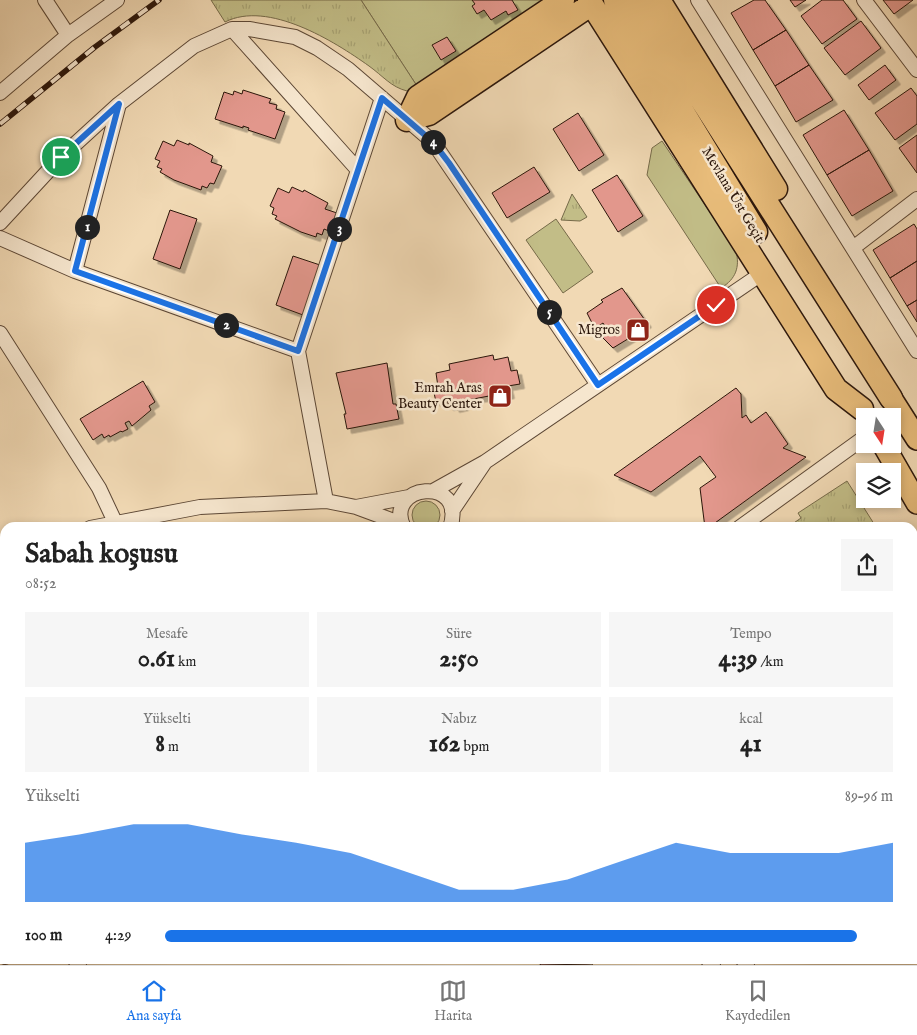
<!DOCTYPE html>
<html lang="tr">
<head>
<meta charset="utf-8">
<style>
  :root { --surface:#fff; --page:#f6f6f6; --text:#222; --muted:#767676; --line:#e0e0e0; --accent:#1a73e8 }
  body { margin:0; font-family:"IM FELL English",serif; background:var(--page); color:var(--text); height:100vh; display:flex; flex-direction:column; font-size:19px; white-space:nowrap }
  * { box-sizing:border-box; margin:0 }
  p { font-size:16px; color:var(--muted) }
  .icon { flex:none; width:28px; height:28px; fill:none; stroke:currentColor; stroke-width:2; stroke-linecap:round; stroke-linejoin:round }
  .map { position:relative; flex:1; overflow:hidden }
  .details { position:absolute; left:0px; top:522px; width:918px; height:442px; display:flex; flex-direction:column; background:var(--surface); border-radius:15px 15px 0 0; box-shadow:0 2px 8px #0003 }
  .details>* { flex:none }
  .needle { width:32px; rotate:168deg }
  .controls { position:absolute; left:856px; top:408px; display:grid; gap:10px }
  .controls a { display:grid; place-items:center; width:45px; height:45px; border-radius:0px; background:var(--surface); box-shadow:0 2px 8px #0003; font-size:25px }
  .pin { position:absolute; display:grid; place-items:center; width:42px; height:42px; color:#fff; margin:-21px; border:2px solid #fff; border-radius:50%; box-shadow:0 1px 5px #0007 }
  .km { position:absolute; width:25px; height:25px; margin:-12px; border-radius:50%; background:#222; color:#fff; font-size:14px; line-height:25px; text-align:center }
  .round { display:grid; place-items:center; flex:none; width:52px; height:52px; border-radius:0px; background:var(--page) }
  .headline { display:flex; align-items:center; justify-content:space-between; height:85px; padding:0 25px }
  h1 { font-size:28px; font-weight:700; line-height:38px }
  .metrics { display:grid; grid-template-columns:repeat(3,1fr); gap:8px; height:85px; padding:5px 25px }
  .metrics div { display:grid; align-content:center; border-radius:0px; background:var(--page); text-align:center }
  .metrics b { font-size:25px; font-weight:700 }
  .metrics small { font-size:14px; font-weight:400 }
  .metrics p { font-size:14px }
  .chart { height:140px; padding:10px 25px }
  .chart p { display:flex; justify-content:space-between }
  .chart svg { width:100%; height:90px; margin-top:5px; fill:var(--accent); opacity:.7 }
  ul { padding:0 25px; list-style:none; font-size:16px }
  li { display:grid; grid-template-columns:80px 60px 1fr; align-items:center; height:38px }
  li i { height:12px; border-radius:6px; background:var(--accent) }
  .dock { display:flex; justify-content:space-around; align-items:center; height:70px; border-top:1px solid var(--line); background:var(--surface); font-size:14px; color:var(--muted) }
  .dock a { display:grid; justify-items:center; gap:2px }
  .dock .current { color:var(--accent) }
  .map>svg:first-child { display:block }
  .grass { fill:#c2bd87; stroke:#766a49 }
  .park { fill:url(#park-tufts); stroke:#766a49 }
  .building { fill:#e2978c; stroke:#2b160b; filter:url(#shadow) }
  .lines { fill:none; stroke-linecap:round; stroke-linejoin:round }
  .minor-casing { stroke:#5c4735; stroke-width:16 }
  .primary-casing { stroke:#2b160b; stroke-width:24 }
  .trunk-casing { stroke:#2b160b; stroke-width:25 }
  .minor { stroke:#f6e6ce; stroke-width:14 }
  .primary { stroke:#e8bc7a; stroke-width:21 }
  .trunk { stroke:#e8bc7a; stroke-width:22 }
  .rail-casing { stroke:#2b160b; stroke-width:5.5 }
  .rail { stroke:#f6e6ce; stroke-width:4; stroke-dasharray:11; stroke-linecap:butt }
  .route-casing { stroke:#fff; stroke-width:10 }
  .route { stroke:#1a73e8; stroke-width:6 }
  .labels { text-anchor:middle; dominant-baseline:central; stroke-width:5; stroke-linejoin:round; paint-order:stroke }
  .street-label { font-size:14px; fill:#2b160b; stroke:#f6e6ce }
  .poi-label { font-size:14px; fill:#2b160b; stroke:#f6e6ce; text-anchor:end }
</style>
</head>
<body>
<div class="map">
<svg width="917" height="965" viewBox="0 0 917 965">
  <defs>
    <pattern id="park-tufts" width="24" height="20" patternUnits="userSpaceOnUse" patternTransform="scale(1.25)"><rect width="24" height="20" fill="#c2bd87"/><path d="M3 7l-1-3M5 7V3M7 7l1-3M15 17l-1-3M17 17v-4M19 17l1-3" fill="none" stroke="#a7a273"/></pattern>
    <filter id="shadow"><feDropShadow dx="4.5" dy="4.5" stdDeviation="0" flood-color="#0004"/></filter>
  </defs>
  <rect width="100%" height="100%" fill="#f1d9b4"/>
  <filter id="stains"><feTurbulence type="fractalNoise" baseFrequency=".004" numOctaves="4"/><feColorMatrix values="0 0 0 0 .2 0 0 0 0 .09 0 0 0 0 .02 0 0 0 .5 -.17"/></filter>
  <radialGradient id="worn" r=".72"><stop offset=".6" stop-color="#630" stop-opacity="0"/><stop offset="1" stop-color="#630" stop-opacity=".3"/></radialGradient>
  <path class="grass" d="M 361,0 L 549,0 L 417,86 Z
    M 662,141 L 736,251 C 740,267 736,279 721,288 L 647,175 L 652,148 Z
    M 556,219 L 593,272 L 563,293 L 526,240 Z
    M412 515a14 14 0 1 1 28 0a14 14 0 1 1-28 0Z"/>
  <path class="park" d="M 211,0 L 361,0 L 417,86 L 407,91 C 391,87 383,76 369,66 C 334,41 268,0 225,22 Z
    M 572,194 L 587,217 L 580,221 L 561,220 Z
    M 847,481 L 876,527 L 788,527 L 801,518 L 798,513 Z"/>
  <path class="building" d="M 472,0 L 512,0 L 518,10 L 508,15 L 506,11 L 491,20 L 484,10 L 477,14 L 472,6 L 475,4 Z
    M 754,0 L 765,0 L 786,30 L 753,50 L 731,13 Z
    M 790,0 L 806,0 L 795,7 Z
    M 822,0 L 843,0 L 857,19 L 822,44 L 801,16 Z
    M 883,0 L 913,0 L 894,14 Z
    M 861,21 L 881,48 L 845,75 L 824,48 Z
    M 786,30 L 809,65 L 775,86 L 753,50 Z
    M 447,37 L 456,51 L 441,60 L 432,45 Z
    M 809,65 L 833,100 L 796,122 L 775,86 Z
    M 885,65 L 896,80 L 869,100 L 858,85 Z
    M 911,88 L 917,96 L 917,124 L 895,140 L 875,113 Z
    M 243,90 L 271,99 L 269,103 L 277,105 L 276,109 L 285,112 L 275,139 L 248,130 L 249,128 L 243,126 L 243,128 L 215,119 L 224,92 L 233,95 L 234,91 L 242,94 Z
    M 844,110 L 869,150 L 827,175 L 803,135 Z
    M 578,113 L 604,155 L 579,171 L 553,129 Z
    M 917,135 L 917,173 L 899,148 Z
    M 177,140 L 189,145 L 189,143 L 213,156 L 211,162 L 222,166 L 214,184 L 210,183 L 207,188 L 202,186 L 201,190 L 174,180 L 160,172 L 162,169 L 157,167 L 160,161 L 155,159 L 163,141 L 174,146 Z
    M 869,150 L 893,191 L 852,216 L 827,175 Z
    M 534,167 L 550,192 L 507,218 L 492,193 Z
    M 617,175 L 643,216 L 618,232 L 592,190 Z
    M 292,187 L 303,192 L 304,190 L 328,203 L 325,209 L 337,213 L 329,231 L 324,229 L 322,235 L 317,233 L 316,237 L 301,232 L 275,219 L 277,216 L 272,214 L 274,208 L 270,206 L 278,188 L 289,193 Z
    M 170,210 L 197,219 L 180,269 L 153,259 Z
    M 914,224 L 917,229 L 917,261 L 890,278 L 873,250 Z
    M 293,256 L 320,265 L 303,315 L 276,305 Z
    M 917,261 L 917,300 L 907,306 L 890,278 Z
    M 622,288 L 647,323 L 634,332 L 636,334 L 613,348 L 603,338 L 602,334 L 608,330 L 603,323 L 597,327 L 595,324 L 593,325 L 587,313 L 603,302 L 601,300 Z
    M 917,300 L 917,322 L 907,306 Z
    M 493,355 L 494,360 L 508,357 L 511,371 L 517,370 L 520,384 L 508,386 L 510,394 L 505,395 L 505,398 L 495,400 L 494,395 L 463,401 L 464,406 L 455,408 L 454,405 L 449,406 L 447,399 L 436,402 L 433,388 L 438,387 L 436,373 L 450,370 L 449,364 Z
    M 387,363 L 393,404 L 396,404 L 399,419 L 347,429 L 344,414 L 346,414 L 336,373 Z
    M 143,381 L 155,402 L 149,406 L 151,410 L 132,426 L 129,421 L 125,423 L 128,429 L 122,432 L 121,431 L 110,437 L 109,435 L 104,438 L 102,434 L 93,440 L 80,419 Z
    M 736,388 L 741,394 L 742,418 L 746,415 L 751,423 L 766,412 L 788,444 L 783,448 L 806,457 L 708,528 L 705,528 L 700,488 L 716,477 L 700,456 L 651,492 L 614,475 Z
    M 912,710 L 917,716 L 917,741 L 912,745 Z
    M 912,850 L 917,852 L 917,914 L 912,912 Z
    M 542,960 L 583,960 L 593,964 L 540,965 Z"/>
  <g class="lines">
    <g class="minor-casing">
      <path id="minor" d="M 45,0 L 68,35
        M 698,0 L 917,351
        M 864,0 L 917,70
        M 232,29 L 358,170
        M 0,93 L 68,35 L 117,0
        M 0,223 L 61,157 L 119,104 L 194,46 L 232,29 L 249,29 L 295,37 L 317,48 L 348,69 L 433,142 L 598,385
        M 0,238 L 75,271 L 298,351
        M 853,248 L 917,199
        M 75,271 L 119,104
        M 0,333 L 99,488 L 115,522
        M 485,462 L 764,272
        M 433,491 L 485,462 L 452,511
        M 326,501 L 298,351 L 382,98
        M 402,524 L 356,507 L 409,497
        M 90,528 L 200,507 L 326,501 L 356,507
        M 404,528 C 382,484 468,474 450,528
        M 739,528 L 865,437
        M 0,554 L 5,552
        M 912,622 L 917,619
        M 0,843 L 5,839
        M 0,890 L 5,887
        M 0,950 L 5,957
        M 75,960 L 79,965
        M 708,960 L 713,965
        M 743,960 L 747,965"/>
    </g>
    <g class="primary-casing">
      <path id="primary" d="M 891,398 L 917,439
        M 883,444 L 917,503"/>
    </g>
    <g class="trunk-casing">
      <path id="trunk" d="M 563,0 L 418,97 L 407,120 L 429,114 L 592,4
        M 589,0 L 836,389 L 862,409
        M 615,0 L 756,232
        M 638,0 L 891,398
        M 659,0 L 776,189"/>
    </g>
    <use href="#minor" class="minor"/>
    <use href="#primary" class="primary"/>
    <use href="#trunk" class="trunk"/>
    <g class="rail-casing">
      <path id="rail" d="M 0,124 L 95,47 L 159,0"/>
    </g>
    <use href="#rail" class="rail"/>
  </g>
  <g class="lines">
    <g class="route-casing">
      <path id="route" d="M 61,157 L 119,104 L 75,271 L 298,351 L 382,98 L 433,142 L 449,163 L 598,385 L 716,305"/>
    </g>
    <use href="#route" class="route"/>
  </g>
  <defs>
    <g id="shop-square" transform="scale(1.25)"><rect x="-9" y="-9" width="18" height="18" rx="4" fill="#8f2418" stroke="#f6e6ce"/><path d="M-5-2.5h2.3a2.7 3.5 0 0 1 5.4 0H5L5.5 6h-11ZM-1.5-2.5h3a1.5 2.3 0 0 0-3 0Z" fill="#fff"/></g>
  </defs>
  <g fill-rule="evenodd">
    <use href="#shop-square" x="638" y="330"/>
    <use href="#shop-square" x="500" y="396"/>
  </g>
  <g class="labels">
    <g class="street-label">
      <text transform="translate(733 195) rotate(59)">Mevlana Üst Geçit</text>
    </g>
    <g class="poi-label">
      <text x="620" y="330">Migros</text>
      <text x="482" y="388">Emrah Aras<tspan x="482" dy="16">Beauty Center</tspan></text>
    </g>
  </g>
  <rect width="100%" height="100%" filter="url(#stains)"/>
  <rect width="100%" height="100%" fill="url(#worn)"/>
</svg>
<div class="controls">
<a><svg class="needle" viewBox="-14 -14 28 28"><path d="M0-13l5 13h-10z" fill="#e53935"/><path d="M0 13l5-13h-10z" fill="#767676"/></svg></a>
<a><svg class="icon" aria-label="layers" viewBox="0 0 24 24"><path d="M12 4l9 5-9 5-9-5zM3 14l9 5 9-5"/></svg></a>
</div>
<div class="pin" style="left:61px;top:157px;background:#1e9e55"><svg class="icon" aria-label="arrive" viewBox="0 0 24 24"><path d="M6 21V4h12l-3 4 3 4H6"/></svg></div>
<div class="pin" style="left:716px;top:305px;background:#d93025"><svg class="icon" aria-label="check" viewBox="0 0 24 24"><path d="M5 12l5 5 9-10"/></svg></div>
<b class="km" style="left:87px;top:227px">1</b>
<b class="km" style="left:226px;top:325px">2</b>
<b class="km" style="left:339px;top:229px">3</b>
<b class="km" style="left:433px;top:142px">4</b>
<b class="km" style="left:549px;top:312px">5</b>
<section class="details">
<div class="headline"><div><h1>Sabah koşusu</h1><p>08:52</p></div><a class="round"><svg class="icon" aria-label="share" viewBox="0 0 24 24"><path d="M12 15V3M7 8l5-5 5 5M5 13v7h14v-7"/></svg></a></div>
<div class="metrics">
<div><p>Mesafe</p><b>0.61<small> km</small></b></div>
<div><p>Süre</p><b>2:50</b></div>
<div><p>Tempo</p><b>4:39<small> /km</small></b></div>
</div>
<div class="metrics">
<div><p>Yükselti</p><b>8<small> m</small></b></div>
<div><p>Nabız</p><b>162<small> bpm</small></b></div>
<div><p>kcal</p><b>41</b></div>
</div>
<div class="chart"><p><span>Yükselti</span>89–96 m</p>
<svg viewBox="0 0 160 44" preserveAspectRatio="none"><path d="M0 44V15L10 11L20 6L30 6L40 11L50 15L60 20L70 29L80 38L90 38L100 33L110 24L120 15L130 20L140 20L150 20L160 15V44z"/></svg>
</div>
<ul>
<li><b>100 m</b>4:29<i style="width:95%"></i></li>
</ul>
</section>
</div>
<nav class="dock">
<a class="current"><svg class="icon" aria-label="home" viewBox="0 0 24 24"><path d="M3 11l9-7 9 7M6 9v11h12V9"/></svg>Ana sayfa</a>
<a><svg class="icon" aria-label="map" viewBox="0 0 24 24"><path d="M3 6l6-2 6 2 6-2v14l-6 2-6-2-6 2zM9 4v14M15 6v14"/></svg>Harita</a>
<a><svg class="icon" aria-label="saved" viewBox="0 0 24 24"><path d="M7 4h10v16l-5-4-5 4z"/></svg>Kaydedilen</a>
</nav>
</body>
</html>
